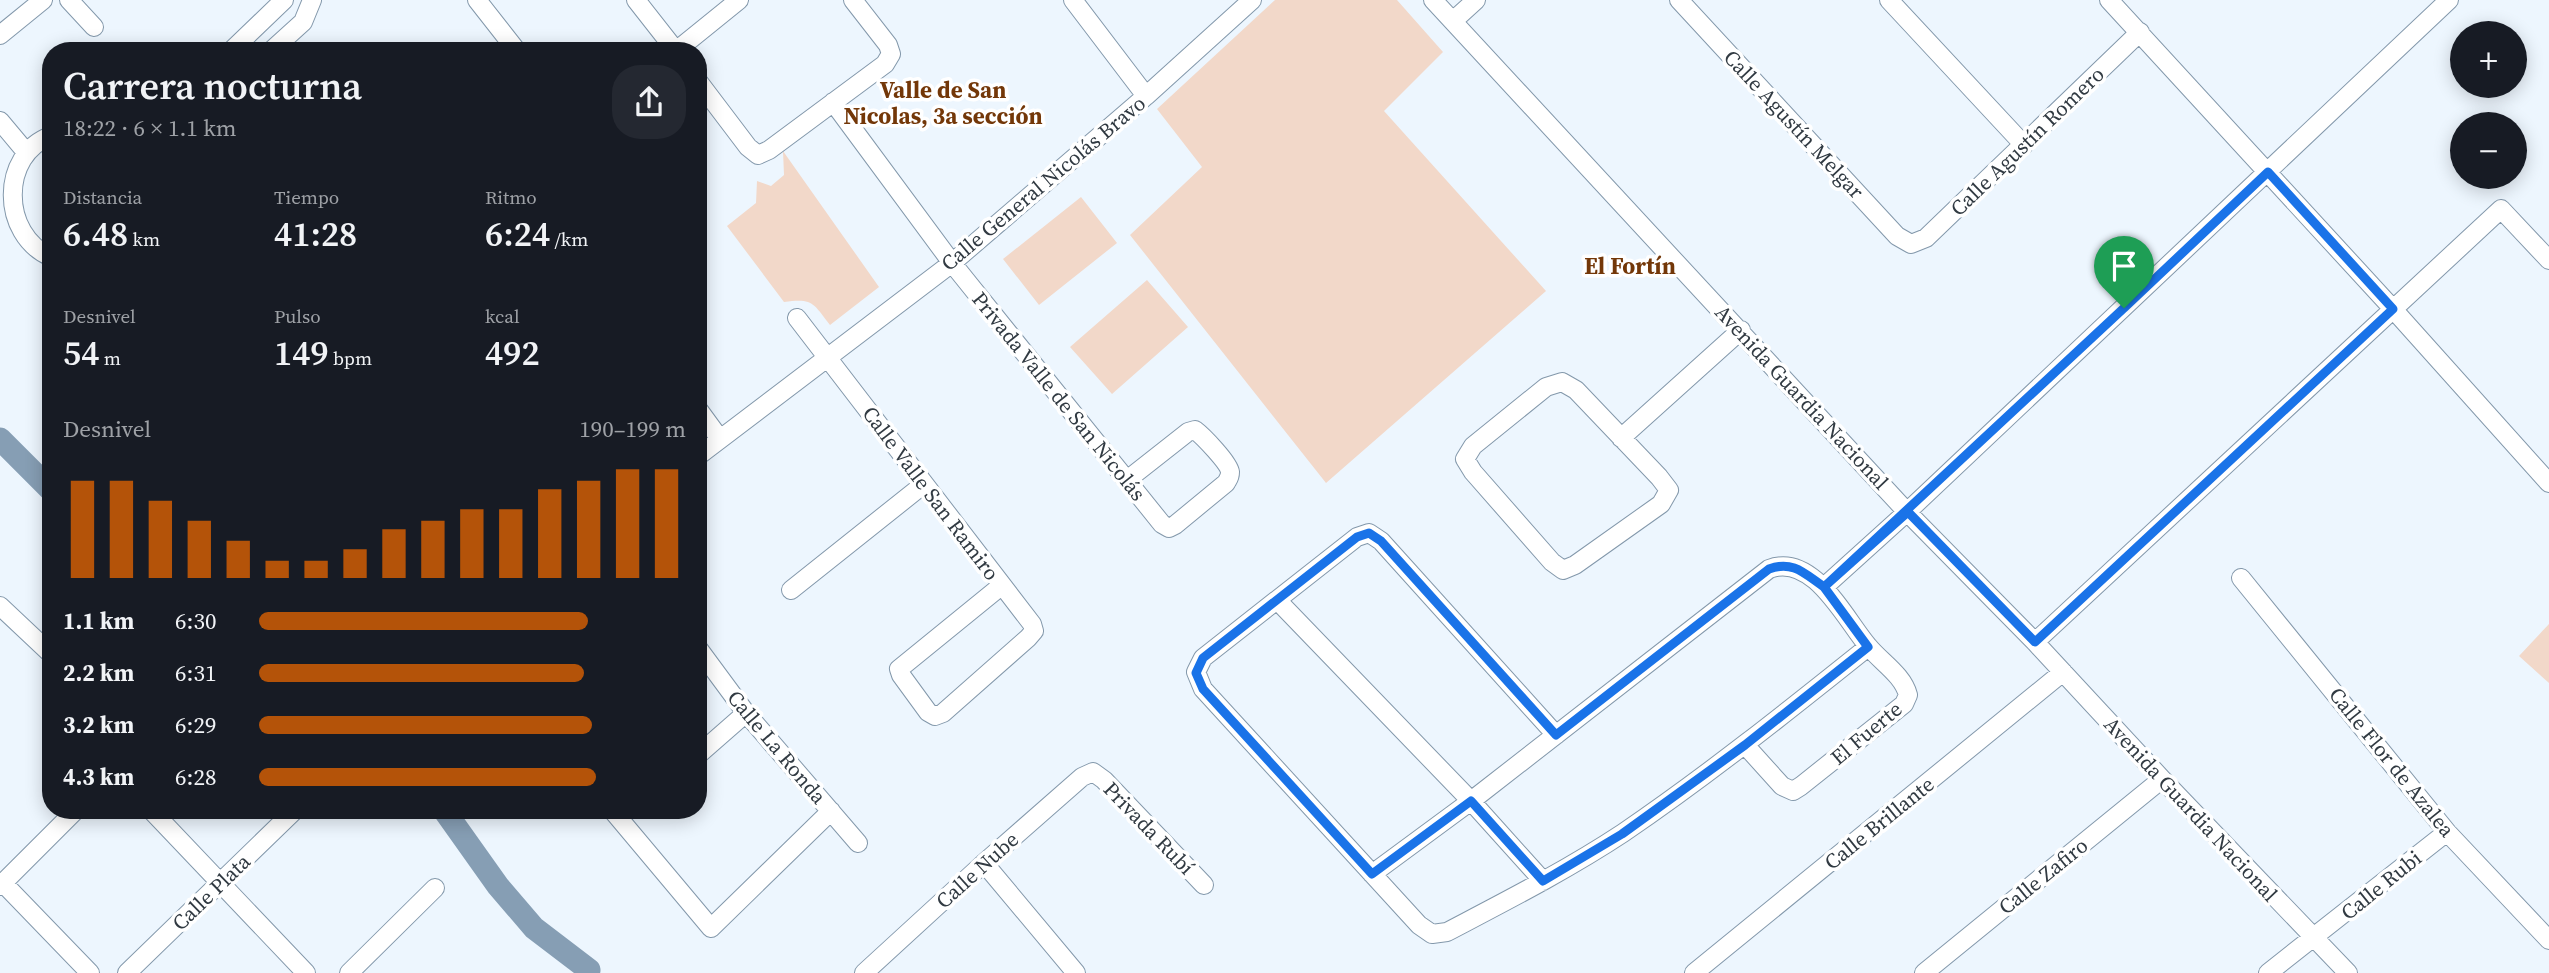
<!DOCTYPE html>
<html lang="es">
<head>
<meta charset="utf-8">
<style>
  :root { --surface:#171b24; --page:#242831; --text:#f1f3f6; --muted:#9ea1a6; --accent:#b45309 }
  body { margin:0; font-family:"Source Serif 4",serif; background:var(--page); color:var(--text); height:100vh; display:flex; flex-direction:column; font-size:26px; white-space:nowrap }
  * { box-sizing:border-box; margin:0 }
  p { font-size:23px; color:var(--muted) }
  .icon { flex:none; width:38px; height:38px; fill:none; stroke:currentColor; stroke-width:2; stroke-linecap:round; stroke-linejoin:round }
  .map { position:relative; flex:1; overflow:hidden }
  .sheet { position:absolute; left:42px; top:42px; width:665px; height:777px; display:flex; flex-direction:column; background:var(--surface); border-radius:28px; box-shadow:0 4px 18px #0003 }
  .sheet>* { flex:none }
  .fabs { position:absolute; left:2450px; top:21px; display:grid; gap:14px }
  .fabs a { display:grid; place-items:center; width:77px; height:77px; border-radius:50%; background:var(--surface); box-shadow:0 4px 18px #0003; font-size:35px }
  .pin { position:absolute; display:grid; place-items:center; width:60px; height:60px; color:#fff; margin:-72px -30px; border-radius:50% 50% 50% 0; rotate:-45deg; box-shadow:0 0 7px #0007 }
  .pin .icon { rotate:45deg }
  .round { display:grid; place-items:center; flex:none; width:74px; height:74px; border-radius:28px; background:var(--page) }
  .overview { display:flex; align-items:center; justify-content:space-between; height:119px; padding:0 21px }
  h1 { font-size:38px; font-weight:600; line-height:52px }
  .stats { display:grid; grid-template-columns:repeat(3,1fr); gap:10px; height:119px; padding:7px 21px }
  .stats div { display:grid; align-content:center }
  .stats b { font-size:35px; font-weight:600 }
  .stats small { font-size:19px; font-weight:400 }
  .stats p { font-size:19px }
  .chart { height:196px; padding:14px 21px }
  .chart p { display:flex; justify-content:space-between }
  .chart svg { width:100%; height:126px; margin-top:7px; stroke:var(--accent); stroke-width:6 }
  ul { padding:0 21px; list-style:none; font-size:23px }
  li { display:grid; grid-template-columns:112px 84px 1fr; align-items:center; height:52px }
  li i { height:18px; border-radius:9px; background:var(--accent) }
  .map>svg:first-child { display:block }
  .green { fill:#f2d8c9 }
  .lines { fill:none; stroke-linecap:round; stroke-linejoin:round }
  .canal { stroke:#869eb4; stroke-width:23 }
  .street-casing { stroke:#8398ab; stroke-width:20 }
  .street { stroke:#fff; stroke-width:18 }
  .route-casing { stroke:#fff; stroke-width:14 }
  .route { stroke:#1a73e8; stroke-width:9 }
  .labels { text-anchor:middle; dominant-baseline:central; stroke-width:7; stroke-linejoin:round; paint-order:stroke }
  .street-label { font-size:21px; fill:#313a42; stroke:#fff }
  .neighbourhood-label { font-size:23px; font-weight:bold; fill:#733708; stroke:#fff }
</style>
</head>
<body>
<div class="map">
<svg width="2549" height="973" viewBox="0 0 2549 973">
  <rect width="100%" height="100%" fill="#edf6fe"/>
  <path class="green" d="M 1275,0 L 1397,0 L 1443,52 L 1384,111 L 1546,291 L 1326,483 L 1130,235 L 1202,167 L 1157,109 Z
    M 783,151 L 879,287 L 830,325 C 813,303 813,298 784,302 L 727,226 L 756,203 L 757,181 L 771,186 L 784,175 Z
    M 1081,197 L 1117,243 L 1039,305 L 1003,259 Z
    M 1147,280 L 1188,327 L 1112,394 L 1070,347 Z
    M 2549,624 L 2549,683 L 2519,656 Z"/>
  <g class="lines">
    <path class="canal" d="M 0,439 L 51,490
      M 444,810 L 498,886 L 534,928 L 589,970"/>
    <g class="street-casing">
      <path id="street" d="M 69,0 L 94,27
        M 477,0 L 517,51
        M 636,0 L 676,51
        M 1073,0 L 1146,96
        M 1433,0 L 1907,512 L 2035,642 L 2162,779 L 2348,973
        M 1679,0 L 1897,236 L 1911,244 L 1926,238 L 2140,32
        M 1889,0 L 2024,145
        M 2109,0 L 2393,309 L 2549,483
        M 1453,21 L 1476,0
        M 0,35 L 43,0
        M 231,51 L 284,0
        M 271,51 L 303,22 L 312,0
        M 676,51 L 739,0
        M 698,81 L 748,147 L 758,155 L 769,150 L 885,64 L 891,54 L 888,45 L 853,0
        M 833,102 L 952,263 L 1162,524 L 1169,528 L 1175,525 L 1226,483 C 1228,479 1230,478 1230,472 C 1229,463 1203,436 1195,430 L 1188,432 L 1127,480
        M 0,121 L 26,152
        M 51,136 C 0,154 0,235 51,257
        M 797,318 L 1032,624 L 1034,631 L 1028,638 L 943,713 L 935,716 L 928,712 L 901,675 L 899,669 L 1001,586
        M 1562,382 L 1576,390 L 1659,477 L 1669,490 L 1661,504 L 1575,565 L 1563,570 L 1552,562 L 1473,472 L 1465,459 L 1473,446 L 1546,387 Z
        M 698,409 L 720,439
        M 1621,438 L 1741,330
        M 698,456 L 952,263 L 1146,96 L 1252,0
        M 2241,578 L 2447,832 L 2549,940
        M 1824,587 L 1907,512 L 2449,0
        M 791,590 L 924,484
        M 1277,600 L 1471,801 L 1543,881
        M 0,606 L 51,654
        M 2035,642 L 2501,209 L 2549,260
        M 698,648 L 746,713 L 858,843
        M 1556,735 L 1381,541 L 1369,533 L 1357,537 L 1203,658 L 1196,672 L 1203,689 L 1419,925 L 1432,934 L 1447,932 C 1506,901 1567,870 1623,833 C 1708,775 1788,711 1868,647
        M 698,755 L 746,713
        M 151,810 L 306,973
        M 612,810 L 711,928 L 831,811
        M 984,863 L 1076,973
        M 1372,874 L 1471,801 L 1769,569 C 1813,552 1845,619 1868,646 C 1881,662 1903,675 1908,695 L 1904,704 L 1801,786 L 1793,791 L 1782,786 L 1745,745
        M 3,883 L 90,973
        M 0,886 L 76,810
        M 127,973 L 295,810
        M 349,973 L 435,888
        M 864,973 L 984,863 L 1082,777 L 1093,772 L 1104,780 L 1204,885
        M 1694,973 L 2063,672
        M 1924,973 L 2162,779
        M 2268,973 L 2447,832"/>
    </g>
    <use href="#street" class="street"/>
  </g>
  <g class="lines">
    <g class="route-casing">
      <path id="route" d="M 2124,308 L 1824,587 C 1805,574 1793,560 1769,569 L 1556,735 L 1381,541 L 1369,533 L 1357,537 L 1203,658 L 1196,673 L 1203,689 L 1372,874 L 1471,801 L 1543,881 L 1622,834 L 1745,745 L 1868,647 L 1824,587 L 1908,512 L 2035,642 L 2393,309 L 2268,172 L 2124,308"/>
    </g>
    <use href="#route" class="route"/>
  </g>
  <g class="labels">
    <g class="street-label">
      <text transform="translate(1794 124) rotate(47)">Calle Agustín Melgar</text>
      <text transform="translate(2027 141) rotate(-44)">Calle Agustín Romero</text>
      <text transform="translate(1043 183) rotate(-40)">Calle General Nicolás Bravo</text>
      <text transform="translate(1059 396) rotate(51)">Privada Valle de San Nicolás</text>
      <text transform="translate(1802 397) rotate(47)">Avenida Guardia Nacional</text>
      <text transform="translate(931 493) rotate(53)">Calle Valle San Ramiro</text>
      <text transform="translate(1866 733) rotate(-40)">El Fuerte</text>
      <text transform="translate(777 747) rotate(50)">Calle La Ronda</text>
      <text transform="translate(2392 762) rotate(51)">Calle Flor de Azalea</text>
      <text transform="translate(2191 809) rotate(47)">Avenida Guardia Nacional</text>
      <text transform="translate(1879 823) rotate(-39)">Calle Brillante</text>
      <text transform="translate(1149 828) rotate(46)">Privada Rubí</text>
      <text transform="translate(977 870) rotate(-42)">Calle Nube</text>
      <text transform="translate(2043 876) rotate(-39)">Calle Zafiro</text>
      <text transform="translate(2381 885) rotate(-39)">Calle Rubi</text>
      <text transform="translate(211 892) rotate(-44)">Calle Plata</text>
    </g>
    <g class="neighbourhood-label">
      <text x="943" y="90">Valle de San<tspan x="943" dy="26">Nicolas, 3a sección</tspan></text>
      <text x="1630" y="266">El Fortín</text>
    </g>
  </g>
</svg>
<div class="fabs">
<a>+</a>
<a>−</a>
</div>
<div class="pin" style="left:2124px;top:308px;background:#1e9e55"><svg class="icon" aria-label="arrive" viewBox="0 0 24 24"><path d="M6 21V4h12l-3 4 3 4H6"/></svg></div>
<section class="sheet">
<div class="overview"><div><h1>Carrera nocturna</h1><p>18:22 · 6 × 1.1 km</p></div><a class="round"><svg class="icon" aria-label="share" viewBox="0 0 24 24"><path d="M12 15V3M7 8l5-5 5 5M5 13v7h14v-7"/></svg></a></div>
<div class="stats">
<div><p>Distancia</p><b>6.48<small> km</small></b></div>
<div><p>Tiempo</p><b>41:28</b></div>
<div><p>Ritmo</p><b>6:24<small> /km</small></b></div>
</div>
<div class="stats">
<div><p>Desnivel</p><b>54<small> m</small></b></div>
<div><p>Pulso</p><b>149<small> bpm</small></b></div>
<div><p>kcal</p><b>492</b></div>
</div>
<div class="chart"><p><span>Desnivel</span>190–199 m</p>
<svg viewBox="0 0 160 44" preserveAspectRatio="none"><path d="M5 44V10M15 44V10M25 44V17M35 44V24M45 44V31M55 44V38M65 44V38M75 44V34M85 44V27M95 44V24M105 44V20M115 44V20M125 44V13M135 44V10M145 44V6M155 44V6"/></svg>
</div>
<ul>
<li><b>1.1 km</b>6:30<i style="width:77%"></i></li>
<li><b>2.2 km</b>6:31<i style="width:76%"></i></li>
<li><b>3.2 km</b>6:29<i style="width:78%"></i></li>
<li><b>4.3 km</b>6:28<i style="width:79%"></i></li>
</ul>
</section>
</div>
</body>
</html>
